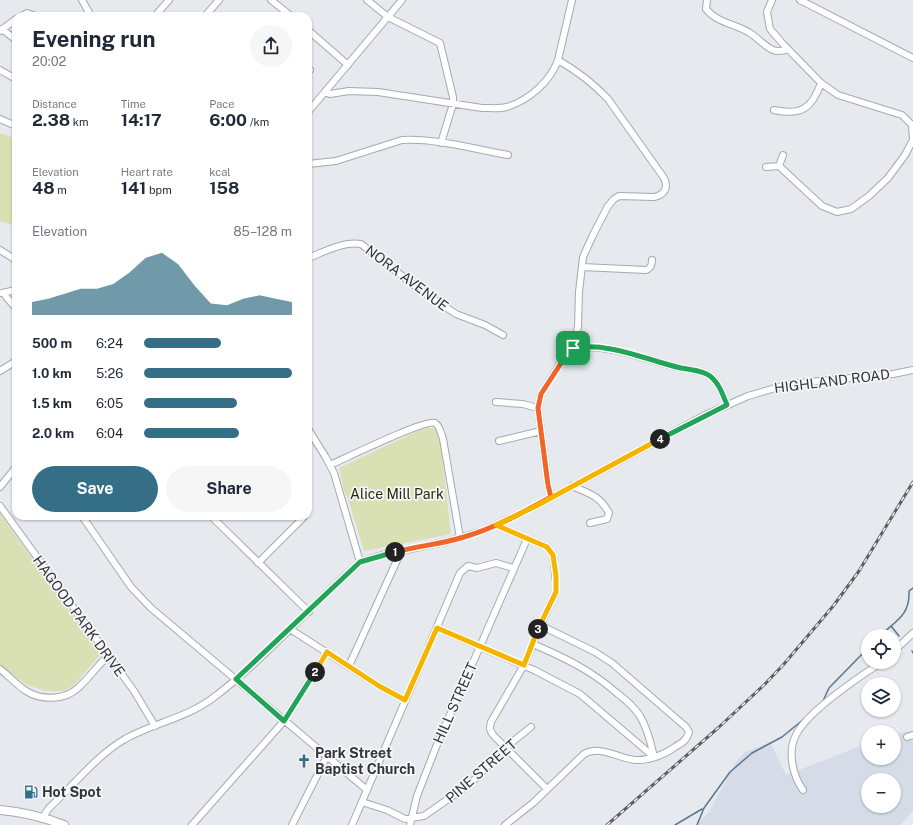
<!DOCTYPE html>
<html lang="en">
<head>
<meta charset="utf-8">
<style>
  :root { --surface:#fff; --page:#f6f6f7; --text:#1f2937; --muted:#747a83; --accent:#346f87 }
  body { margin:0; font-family:"Public Sans",sans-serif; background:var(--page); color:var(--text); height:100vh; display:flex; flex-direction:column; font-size:15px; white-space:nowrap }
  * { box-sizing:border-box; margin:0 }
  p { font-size:13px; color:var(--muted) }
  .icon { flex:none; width:22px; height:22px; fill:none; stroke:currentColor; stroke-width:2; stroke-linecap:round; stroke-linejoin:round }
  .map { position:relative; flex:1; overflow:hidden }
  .panel { position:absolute; left:12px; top:12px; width:300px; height:508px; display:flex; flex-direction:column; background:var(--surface); border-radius:12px; box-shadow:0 1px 3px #0004 }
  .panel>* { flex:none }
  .fabs { position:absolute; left:861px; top:629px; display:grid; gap:8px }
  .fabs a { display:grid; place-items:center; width:40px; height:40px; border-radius:50%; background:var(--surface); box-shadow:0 1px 3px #0004; font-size:20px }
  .pin { position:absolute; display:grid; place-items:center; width:34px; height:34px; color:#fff; margin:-17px; border-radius:8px; box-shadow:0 2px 6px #0006 }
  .km { position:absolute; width:20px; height:20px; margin:-10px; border-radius:50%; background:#222; color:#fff; font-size:11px; line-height:20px; text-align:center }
  .round { display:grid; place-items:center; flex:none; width:42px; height:42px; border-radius:21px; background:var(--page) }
  .head { display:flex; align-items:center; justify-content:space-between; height:68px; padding:0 20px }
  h1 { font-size:22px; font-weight:700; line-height:30px }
  .figures { display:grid; grid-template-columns:repeat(3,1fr); gap:6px; height:68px; padding:4px 20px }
  .figures div { display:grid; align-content:center }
  .figures b { font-size:17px; font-weight:700 }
  .figures small { font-size:11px; font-weight:400 }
  .figures p { font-size:11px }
  .chart { height:112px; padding:8px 20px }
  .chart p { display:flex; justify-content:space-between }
  .chart svg { width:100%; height:72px; margin-top:4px; fill:var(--accent); opacity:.7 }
  .button { display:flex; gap:8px; margin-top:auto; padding:8px 20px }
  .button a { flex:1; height:46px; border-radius:24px; background:var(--accent); color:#fff; font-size:16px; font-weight:700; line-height:46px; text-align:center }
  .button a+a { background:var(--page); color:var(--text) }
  ul { padding:0 20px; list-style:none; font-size:13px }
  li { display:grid; grid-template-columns:64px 48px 1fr; align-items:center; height:30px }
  li i { height:10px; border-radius:5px; background:var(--accent) }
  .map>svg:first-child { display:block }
  .built { fill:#d5dce8; fill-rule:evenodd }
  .green { fill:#d9e0b4 }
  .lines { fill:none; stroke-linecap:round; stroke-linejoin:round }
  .stream { stroke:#59768f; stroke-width:1.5 }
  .minor-casing { stroke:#a6a9ae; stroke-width:8 }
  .major-casing { stroke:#a6a9ae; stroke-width:10 }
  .minor { stroke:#fff; stroke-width:6 }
  .major { stroke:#fff; stroke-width:8 }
  .rail-casing { stroke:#5c5e60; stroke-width:3 }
  .rail { stroke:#f3f6fb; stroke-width:1.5; stroke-dasharray:4.5; stroke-linecap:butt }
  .split-1-casing { stroke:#fff; stroke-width:8 }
  .split-2-casing { stroke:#fff; stroke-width:8 }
  .split-3-casing { stroke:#fff; stroke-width:8 }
  .split-4-casing { stroke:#fff; stroke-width:8 }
  .split-5-casing { stroke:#fff; stroke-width:8 }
  .split-1 { stroke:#f0652b; stroke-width:5 }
  .split-2 { stroke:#22a559; stroke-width:5 }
  .split-3 { stroke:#f5b400; stroke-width:5 }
  .split-4 { stroke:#f5b400; stroke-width:5 }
  .split-5 { stroke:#22a559; stroke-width:5 }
  .labels { text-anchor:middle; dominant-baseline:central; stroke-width:3.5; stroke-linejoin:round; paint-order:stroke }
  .street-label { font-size:14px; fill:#343537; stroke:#f3f6fb }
  .park-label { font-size:14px; fill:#292c03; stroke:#f3f6fb }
  .poi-label { font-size:14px; font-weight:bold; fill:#343537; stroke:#f3f6fb; text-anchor:start }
</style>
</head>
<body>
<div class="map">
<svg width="913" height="825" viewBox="0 0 913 825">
  <rect width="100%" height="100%" fill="#e6e9ee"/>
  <path class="built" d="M 912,731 L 913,733 L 913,811 L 900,825 L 696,825 L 709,812 L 736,762 L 745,752 L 770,742 L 786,775 L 868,743 L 868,758 L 894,758 L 894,734 ZM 868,780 L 894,780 L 894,806 L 868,806 Z"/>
  <path class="green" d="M 0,133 L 16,139 L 16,226 L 0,221 Z
    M 426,427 L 437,429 L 441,445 L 451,534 L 364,551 L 347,496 L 345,494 L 339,468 Z
    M 0,514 L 101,654 L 74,685 L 64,691 L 46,691 L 27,685 L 0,665 Z"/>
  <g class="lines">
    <path class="stream" d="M 891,626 L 899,636
      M 880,636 C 896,620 910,616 909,591 L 913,588
      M 912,651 L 913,653
      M 822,703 L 829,688 L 868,648
      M 675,825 L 702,809
      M 697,825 L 704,808 L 730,772 L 752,753 L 782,737 L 804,719"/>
    <g class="minor-casing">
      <path id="minor" d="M 82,0 L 91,16
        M 271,0 L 291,16
        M 367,0 L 388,17 L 440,43 L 453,97 L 453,104 L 441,143
        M 707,0 L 706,9 C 717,23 736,24 750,33 C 758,38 764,46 773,50 C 778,52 783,51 788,49
        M 772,0 L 767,12 L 770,29 L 783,44 L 821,83 L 838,95 L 902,115 L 912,125 L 913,140
        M 800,0 L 913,58
        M 22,16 L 27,13 L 36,16
        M 155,16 L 169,0
        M 205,16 L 219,0
        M 2,29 L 16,40
        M 308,30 L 348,65
        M 0,31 L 16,19
        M 558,60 C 577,71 593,83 608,99 L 664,178 C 669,188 664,195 654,197 L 619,196 L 614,199 L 608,206 L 593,235 L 583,257 L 579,292 L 578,327 L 573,348
        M 0,70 L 16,79
        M 308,72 L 310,70
        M 325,92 L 330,94 L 349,91 L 378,92 L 482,108 C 490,108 499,109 507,107 C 529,100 550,82 558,60 L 572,0
        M 774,110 C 802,116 812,108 821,83
        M 308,112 L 402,0
        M 0,119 L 16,126
        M 308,164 L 336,161 L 402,140 C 436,138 474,149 508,155
        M 779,166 L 783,155
        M 766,167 L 779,166 L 822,206 L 837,212 L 851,209 L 869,196 L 888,178 L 905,155 L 913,140
        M 0,250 L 16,260
        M 308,258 C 324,252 343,241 361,244 L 423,292 L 456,314 L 485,325 L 503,335
        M 582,267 L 646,270 C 651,268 652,265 652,260
        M 2,293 L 16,290
        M 4,293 L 7,298 L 16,308
        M 0,371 L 16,361
        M 496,402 L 523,404 L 538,408
        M 308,429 L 325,456 L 334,473 L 360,562
        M 499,441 L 541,431
        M 330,465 C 344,459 425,419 435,423 C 440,426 441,434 443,439 L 460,538
        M 572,486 C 590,494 599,495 609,513 L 607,519 L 590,523
        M 0,487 L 16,467
        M 551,497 L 548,485 L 538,408 L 541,394 L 559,365 L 573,348 C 610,343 646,360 681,368 C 691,370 702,370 710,376 C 719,383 723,395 727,405
        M 0,506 L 134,691 L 155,726
        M 82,516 L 131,587 L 151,608 L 367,790
        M 211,516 L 309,612
        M 496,525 L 547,547 L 553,555 L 556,582 L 556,592 L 539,628 L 524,665 L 491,722 C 489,729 490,731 494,736 L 547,789
        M 258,563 L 303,518 L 302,516
        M 437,628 L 534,670 L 580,694 L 654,757
        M 290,629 L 379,686 L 405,700
        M 533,644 C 565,658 591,670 618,694 C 626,700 634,707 640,716 C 647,728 651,743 654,757
        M 894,651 L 913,633
        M 349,666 L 398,558 L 399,551
        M 0,669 C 9,676 17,685 26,691 C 42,701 65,700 78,688 C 89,678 97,666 108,656
        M 907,737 L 913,735
        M 803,790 C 793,776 787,752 796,735 C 807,712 859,677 882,662
        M 362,802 L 387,810 L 405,819 L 424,816 L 471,783 L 506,747 L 531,727
        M 43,817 L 49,808 C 74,785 96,756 125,739 C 154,723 186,718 213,698 C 266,658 310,606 360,562 L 382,555 L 449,541 L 485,530 L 536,506 L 705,415 L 748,396 L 789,384 L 893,374 L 913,370
        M 192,825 L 284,721 L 327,652
        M 292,825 L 327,756
        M 352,825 L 460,573 L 468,566 L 477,568 L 496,563 L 513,568
        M 410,825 L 417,796 L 436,747 L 527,539
        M 505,825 L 533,803 L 584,754 C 600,745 618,758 635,760 C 648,761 664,755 675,747 C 682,743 687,740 689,732 L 686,727 L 612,663 L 595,652 L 540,625"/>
    </g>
    <g class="major-casing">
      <path id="major" d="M 0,810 C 23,812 43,817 64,825"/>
    </g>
    <use href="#minor" class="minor"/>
    <use href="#major" class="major"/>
    <g class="rail-casing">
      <path id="rail" d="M 607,825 L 718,728 L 765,684 L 784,664 L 834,605 L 859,571 L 913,482"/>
    </g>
    <use href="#rail" class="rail"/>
  </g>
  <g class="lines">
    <g class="split-1-casing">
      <path id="split-1" d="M 395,552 C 418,546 442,544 464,537 C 495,528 524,512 551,497 L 548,485 L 538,408 L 541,394 L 567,354 L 573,348"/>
    </g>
    <g class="split-2-casing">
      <path id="split-2" d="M 315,672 L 284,721 L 236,679 L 360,562 L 395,552"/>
    </g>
    <g class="split-3-casing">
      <path id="split-3" d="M 315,672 L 327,652 L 379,686 L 405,700 L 437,628 L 524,665 L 538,629"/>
    </g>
    <g class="split-4-casing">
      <path id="split-4" d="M 538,629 L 556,592 L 556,576 L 553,555 L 547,547 L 496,525 L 536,506 L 660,439"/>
    </g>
    <g class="split-5-casing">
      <path id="split-5" d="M 573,348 C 610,342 646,360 681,368 C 691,370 702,370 710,376 C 719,383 723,395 727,405 L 660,439"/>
    </g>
    <use href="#split-1" class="split-1"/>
    <use href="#split-2" class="split-2"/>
    <use href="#split-3" class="split-3"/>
    <use href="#split-4" class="split-4"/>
    <use href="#split-5" class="split-5"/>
  </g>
  <defs>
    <g id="church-bare" transform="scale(1.08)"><path d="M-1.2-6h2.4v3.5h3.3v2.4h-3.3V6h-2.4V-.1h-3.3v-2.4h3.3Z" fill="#346f87" stroke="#f3f6fb" stroke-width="2.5" paint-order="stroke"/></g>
    <g id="fuel-bare" transform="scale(1.08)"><path d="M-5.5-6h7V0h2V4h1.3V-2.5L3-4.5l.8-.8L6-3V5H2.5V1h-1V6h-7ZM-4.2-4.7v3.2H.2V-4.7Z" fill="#346f87" stroke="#f3f6fb" stroke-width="2.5" paint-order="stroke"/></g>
  </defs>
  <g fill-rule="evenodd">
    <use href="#church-bare" x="304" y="761"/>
    <use href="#fuel-bare" x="31" y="792"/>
  </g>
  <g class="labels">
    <g class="street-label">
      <text transform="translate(407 278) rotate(37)">NORA AVENUE</text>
      <text transform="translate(832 381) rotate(-7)">HIGHLAND ROAD</text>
      <text transform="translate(79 616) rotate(54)">HAGOOD PARK DRIVE</text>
      <text transform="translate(455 703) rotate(-66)">HILL STREET</text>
      <text transform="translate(481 771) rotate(-41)">PINE STREET</text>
    </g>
    <g class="park-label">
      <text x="397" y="494">Alice Mill Park</text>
    </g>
    <g class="poi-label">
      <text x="315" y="753">Park Street<tspan x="315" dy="16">Baptist Church</tspan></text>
      <text x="42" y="792">Hot Spot</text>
    </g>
  </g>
</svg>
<div class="fabs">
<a><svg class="icon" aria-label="locate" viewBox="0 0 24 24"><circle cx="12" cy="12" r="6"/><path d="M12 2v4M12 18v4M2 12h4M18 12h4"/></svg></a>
<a><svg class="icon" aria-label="layers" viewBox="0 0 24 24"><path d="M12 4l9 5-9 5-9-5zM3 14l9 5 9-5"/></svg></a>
<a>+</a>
<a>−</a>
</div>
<div class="pin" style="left:573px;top:348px;background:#1e9e55"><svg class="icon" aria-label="arrive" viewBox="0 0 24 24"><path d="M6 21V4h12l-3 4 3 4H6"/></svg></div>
<b class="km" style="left:395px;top:552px">1</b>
<b class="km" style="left:315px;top:672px">2</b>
<b class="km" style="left:538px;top:629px">3</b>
<b class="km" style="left:660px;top:439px">4</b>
<section class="panel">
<div class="head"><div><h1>Evening run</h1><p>20:02</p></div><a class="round"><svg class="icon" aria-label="share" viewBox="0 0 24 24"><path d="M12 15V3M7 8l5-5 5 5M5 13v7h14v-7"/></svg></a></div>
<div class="figures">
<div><p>Distance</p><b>2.38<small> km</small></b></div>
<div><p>Time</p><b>14:17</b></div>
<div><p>Pace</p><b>6:00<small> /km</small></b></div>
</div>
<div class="figures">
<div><p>Elevation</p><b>48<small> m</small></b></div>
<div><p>Heart rate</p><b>141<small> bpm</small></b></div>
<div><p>kcal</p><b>158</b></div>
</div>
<div class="chart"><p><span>Elevation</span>85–128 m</p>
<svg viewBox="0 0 160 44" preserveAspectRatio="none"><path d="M0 44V36L10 34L20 31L30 28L40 28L50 25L60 18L70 9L80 6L90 13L100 26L110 37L120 38L130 34L140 32L150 34L160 36V44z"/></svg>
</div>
<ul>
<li><b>500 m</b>6:24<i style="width:52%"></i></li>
<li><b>1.0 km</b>5:26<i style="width:100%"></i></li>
<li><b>1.5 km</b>6:05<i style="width:63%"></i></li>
<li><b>2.0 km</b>6:04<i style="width:64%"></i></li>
</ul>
<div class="button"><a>Save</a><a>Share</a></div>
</section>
</div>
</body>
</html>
